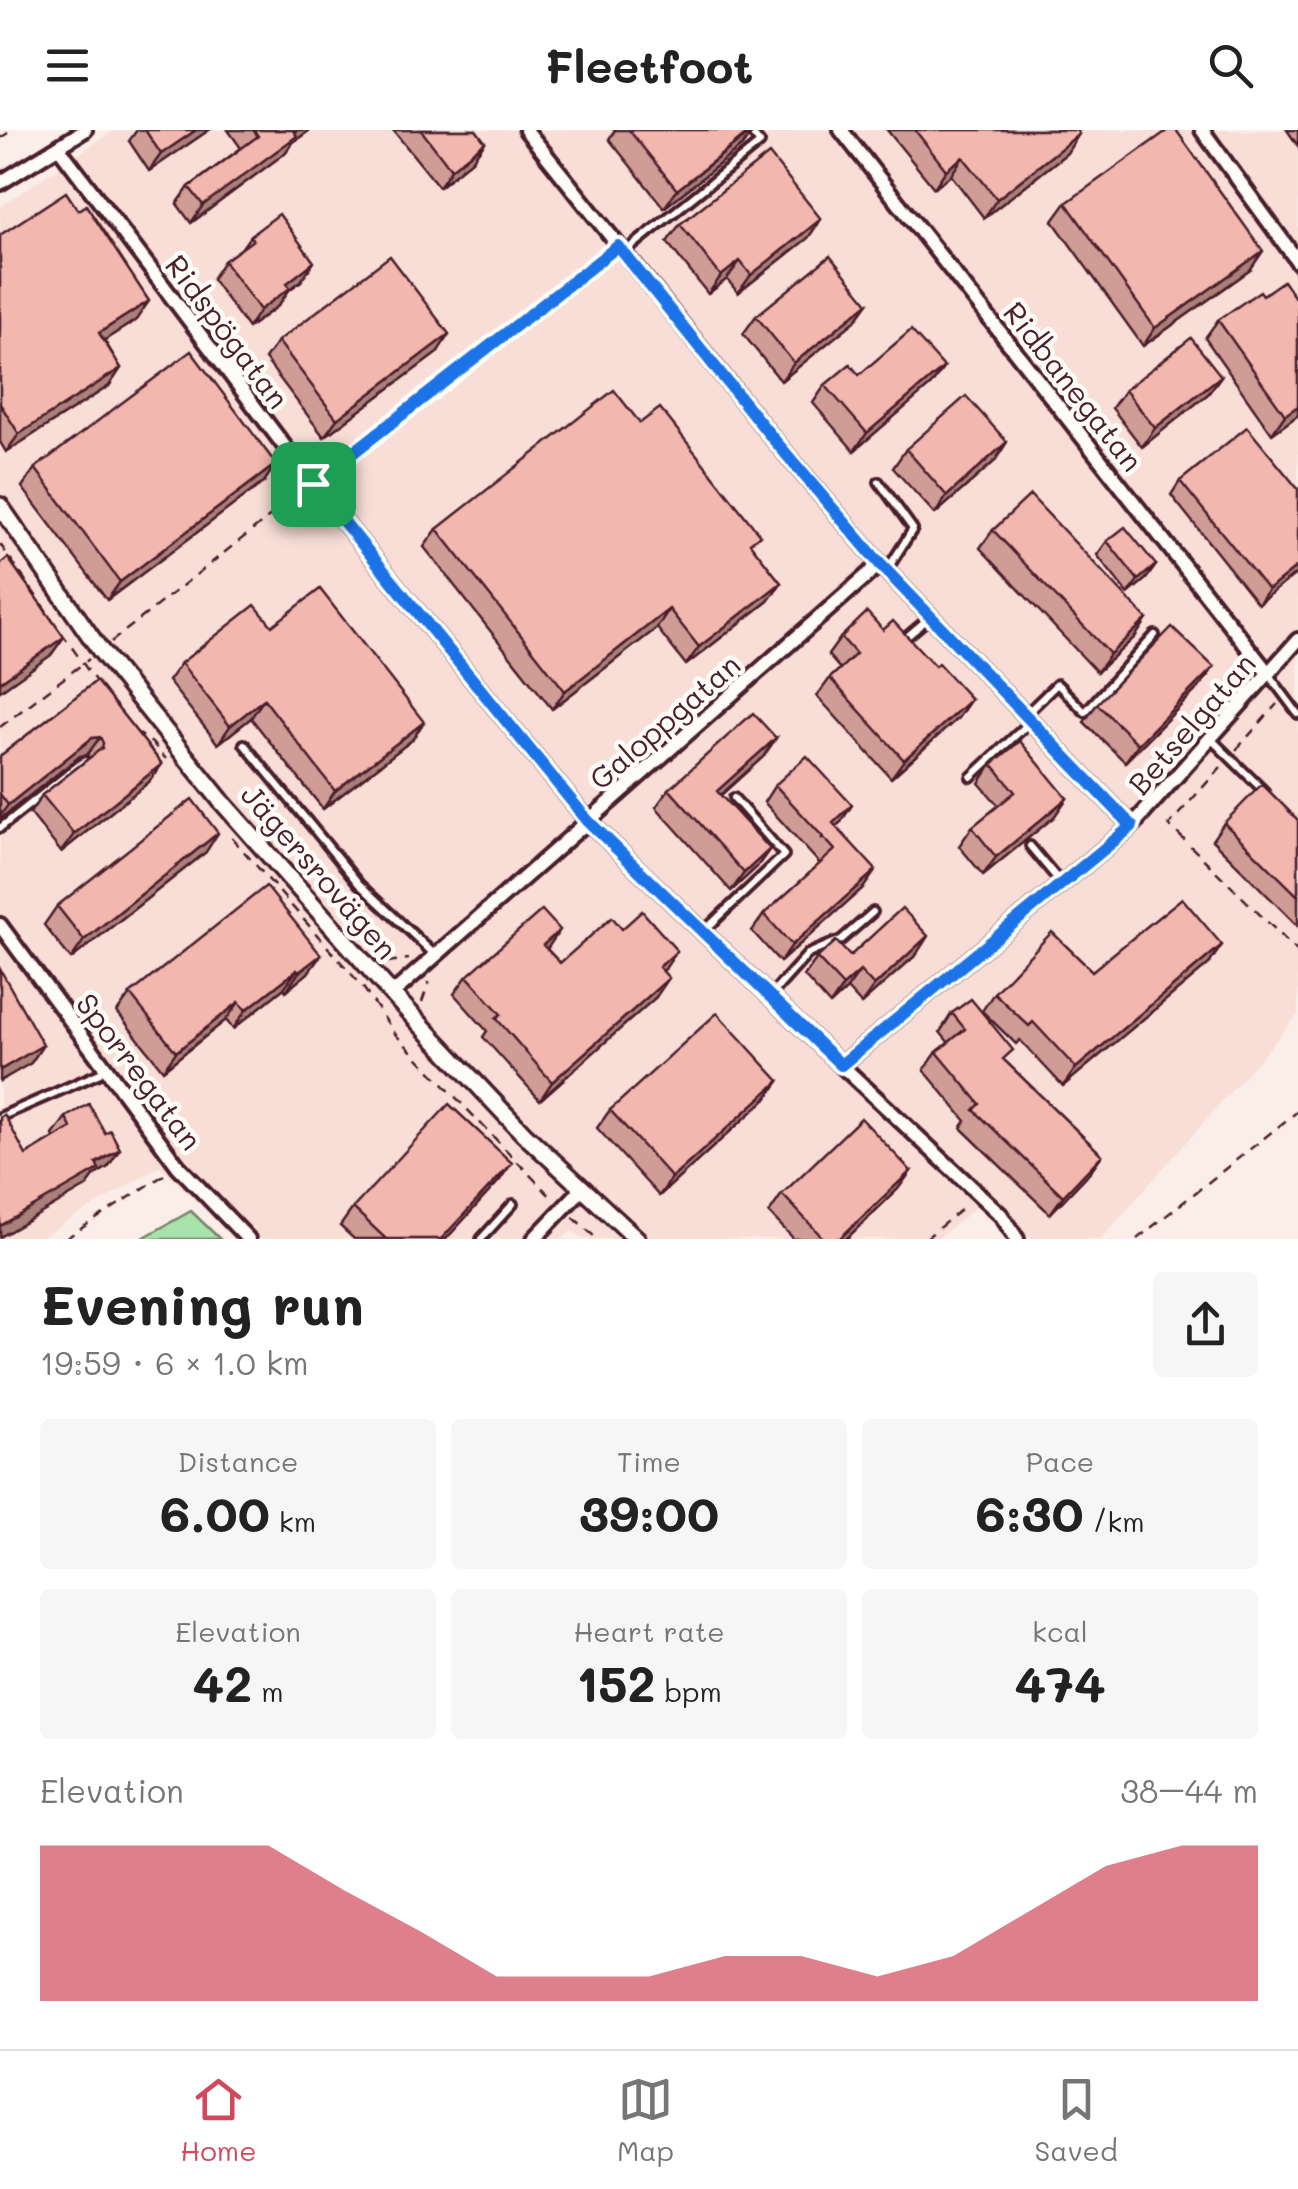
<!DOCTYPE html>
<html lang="en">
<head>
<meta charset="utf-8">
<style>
  :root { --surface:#fff; --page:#f6f6f6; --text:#222; --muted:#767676; --line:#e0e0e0; --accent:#d1495b }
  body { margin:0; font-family:Mali,sans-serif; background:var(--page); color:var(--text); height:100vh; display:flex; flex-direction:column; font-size:38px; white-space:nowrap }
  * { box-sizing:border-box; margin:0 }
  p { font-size:32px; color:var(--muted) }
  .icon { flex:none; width:55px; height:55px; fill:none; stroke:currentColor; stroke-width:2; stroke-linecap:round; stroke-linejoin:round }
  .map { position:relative; height:1109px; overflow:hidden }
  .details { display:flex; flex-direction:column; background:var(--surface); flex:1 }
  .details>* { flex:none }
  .pin { position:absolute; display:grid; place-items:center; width:85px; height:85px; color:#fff; margin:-42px; border-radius:20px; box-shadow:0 5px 15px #0006 }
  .round { display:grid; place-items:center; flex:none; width:105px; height:105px; border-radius:10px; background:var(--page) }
  .headline { display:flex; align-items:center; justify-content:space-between; height:170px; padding:0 40px }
  h1 { font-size:55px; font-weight:700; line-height:75px }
  .figures { display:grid; grid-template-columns:repeat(3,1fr); gap:15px; height:170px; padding:10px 40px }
  .figures div { display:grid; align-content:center; border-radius:10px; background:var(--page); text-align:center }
  .figures b { font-size:50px; font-weight:700 }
  .figures small { font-size:28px; font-weight:400 }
  .figures p { font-size:28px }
  .chart { height:280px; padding:20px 40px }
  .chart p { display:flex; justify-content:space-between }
  .chart svg { width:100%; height:180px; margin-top:10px; fill:var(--accent); opacity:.7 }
  header { display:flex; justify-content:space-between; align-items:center; height:130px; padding:0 40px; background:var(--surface); font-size:45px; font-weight:700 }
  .dock { display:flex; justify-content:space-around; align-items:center; height:140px; border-top:2px solid var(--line); background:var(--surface); font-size:28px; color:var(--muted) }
  .dock a { display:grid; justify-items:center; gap:5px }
  .dock .active { color:var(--accent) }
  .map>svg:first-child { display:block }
  .built { fill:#f8ded7 }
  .green { fill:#a7e3aa; stroke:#78816a; stroke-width:2.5 }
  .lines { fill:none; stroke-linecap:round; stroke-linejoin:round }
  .service-casing { stroke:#4a1f2b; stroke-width:14 }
  .minor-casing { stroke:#4a1f2b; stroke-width:20 }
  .tertiary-casing { stroke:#4a1f2b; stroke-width:22 }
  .path { stroke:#4a1f2b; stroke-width:2.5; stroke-dasharray:10 8; stroke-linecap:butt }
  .service { stroke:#fdfcf7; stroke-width:6 }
  .minor { stroke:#fdfcf7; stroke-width:12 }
  .tertiary { stroke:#fdfcf7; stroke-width:15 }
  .wall { fill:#d09d96; stroke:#4a1f2b; stroke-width:2.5 }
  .shaded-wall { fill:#a9807a; stroke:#4a1f2b; stroke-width:2.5 }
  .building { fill:#f2b7ae; stroke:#4a1f2b; stroke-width:2.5 }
  .route-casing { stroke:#fff; stroke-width:20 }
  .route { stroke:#1a73e8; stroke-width:12 }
  .labels { text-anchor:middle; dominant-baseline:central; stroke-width:9; stroke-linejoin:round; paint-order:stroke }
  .street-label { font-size:30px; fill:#4a1f2b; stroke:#fdfcf7 }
</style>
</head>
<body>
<header><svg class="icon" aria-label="menu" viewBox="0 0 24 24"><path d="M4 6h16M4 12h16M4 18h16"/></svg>Fleetfoot<svg class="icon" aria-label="search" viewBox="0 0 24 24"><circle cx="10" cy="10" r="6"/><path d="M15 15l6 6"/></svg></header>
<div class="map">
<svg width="1298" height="1109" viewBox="0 0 1298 1109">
  <rect width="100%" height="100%" fill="#fbeee8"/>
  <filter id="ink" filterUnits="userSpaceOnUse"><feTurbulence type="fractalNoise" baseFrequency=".01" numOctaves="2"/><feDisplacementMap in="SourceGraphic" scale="20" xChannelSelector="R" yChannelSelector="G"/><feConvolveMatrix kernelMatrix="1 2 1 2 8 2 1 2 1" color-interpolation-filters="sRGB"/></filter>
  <g filter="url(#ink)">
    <path class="built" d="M 114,0 L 1298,0 L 1298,885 L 1101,1109 L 1032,1109 L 977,1076 L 938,1109 L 583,1109 L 571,1101 L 563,1109 L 235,1109 L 160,1036 L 39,1109 L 0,1109 L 0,77 Z"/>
    <path class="green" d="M 191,1081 L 220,1109 L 141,1109 Z"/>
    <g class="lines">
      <g class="service-casing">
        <path id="service" d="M 625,122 L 760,13 L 749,0
          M 879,352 L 913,399 L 887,440
          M 904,509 L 929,488
          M 1269,545 L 1298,584
          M 1025,585 L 1057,554 L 1085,582 L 1155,505
          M 1211,609 L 1264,661
          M 244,614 L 359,754 L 434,824
          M 971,647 L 1030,592
          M 0,698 L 84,631
          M 1030,716 L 1061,753
          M 704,801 L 784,725 L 734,668
          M 770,866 L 808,824 L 841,810 L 873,782
          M 0,987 L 100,943 L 104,938
          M 481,1109 L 513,1074"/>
      </g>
      <g class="minor-casing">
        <path id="minor" d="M 526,0 L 770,305 L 880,434 L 1132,696
          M 841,0 L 1268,543
          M 1202,0 L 1298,132
          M 59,18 L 313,354 L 588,691 L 841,935 L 1001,1085 L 1017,1109
          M 0,53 L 85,0
          M 0,795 L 178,1036 L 248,1109
          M 392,864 L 880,434
          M 841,935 L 1132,696 L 1298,510
          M 534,1109 L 582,1059"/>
      </g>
      <g class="tertiary-casing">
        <path id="tertiary" d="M 0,376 L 100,520 L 222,672 L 392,864 L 524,1004 L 637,1109"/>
      </g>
      <path class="path" d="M 0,8 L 13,0
        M 324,345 L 605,126
        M 0,414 L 96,552
        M 111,512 L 301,362
        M 0,597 L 89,529
        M 135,601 L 152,613 L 166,629
        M 1236,620 L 1277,574
        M 1221,637 L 1169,695 L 1298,822
        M 232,708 L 362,856 L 396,905 L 552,1068
        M 387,832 L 409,829
        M 422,872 L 429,852
        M 573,1087 L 597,1109
        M 65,1109 L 164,1045
        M 925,1109 L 967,1075
        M 1137,1109 L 1298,981"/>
      <use href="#service" class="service"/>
      <use href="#minor" class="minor"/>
      <use href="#tertiary" class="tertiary"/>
    </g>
    <path class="wall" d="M 137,0 L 209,0 L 149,41 L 129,11 Z
      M 228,0 L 310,0 L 292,13 L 285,23 L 191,93 L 177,74 L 189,57 L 241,18 Z
      M 393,0 L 476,0 L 485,12 L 472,30 L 439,57 Z
      M 615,0 L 754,0 L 742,16 L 664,78 L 609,9 Z
      M 887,0 L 1076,0 L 1067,23 L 984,88 L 951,45 L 934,58 Z
      M 1287,0 L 1298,0 L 1298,16 Z
      M 1066,73 L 1250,140 L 1143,216 L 1053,91 Z
      M 821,89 L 808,108 L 738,163 L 727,149 L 708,164 L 667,112 L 680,94 Z
      M 0,105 L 136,190 L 104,210 L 121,238 L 109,256 L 6,322 L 0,312 Z
      M 250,106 L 301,151 L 289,160 L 278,176 L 248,198 L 212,149 L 224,131 L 241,119 Z
      M 1263,165 L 1298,172 L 1298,285 L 1272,304 L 1205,208 L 1218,190 Z
      M 868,173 L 855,191 L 781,251 L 743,204 L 756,186 Z
      M 278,211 L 437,223 L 324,307 L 265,229 Z
      M 944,237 L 931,255 L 854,321 L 813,273 L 825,255 L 859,245 Z
      M 1221,246 L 1208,264 L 1142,317 L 1112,278 L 1125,260 Z
      M 640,293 L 752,416 L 781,453 L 768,471 L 686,535 L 657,498 L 552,579 L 424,417 L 437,399 Z
      M 906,319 L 995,331 L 935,384 L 893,338 Z
      M 35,338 L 264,352 L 107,470 L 22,357 Z
      M 1180,351 L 1298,442 L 1258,474 L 1171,365 Z
      M 993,400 L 1147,489 L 1135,507 L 1097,542 L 980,418 Z
      M 1107,411 L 1156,435 L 1146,449 L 1128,464 L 1097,425 Z
      M 272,496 L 412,610 L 323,679 L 251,588 L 218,614 L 168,551 L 181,533 Z
      M 883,500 L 935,536 L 971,569 L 958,588 L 891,648 L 817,566 L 830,548 L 840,539 L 828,525 L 841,507 Z
      M 96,551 L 162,634 L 149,652 L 61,722 L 30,683 L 42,665 L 89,628 L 87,625 L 80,626 L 0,689 L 0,626 Z
      M 1201,555 L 1125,632 L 1084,592 L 1097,574 Z
      M 776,608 L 763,627 L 721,665 L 757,737 L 731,761 L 656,677 L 669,659 Z
      M 992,634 L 1067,668 L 1054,687 L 983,745 L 959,716 L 972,697 L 999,676 L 979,653 Z
      M 775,655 L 841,692 L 836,696 L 864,757 L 780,832 L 752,801 L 764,784 L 820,734 L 764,672 Z
      M 1298,690 L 1298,796 L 1212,710 L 1224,693 Z
      M 206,722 L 71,829 L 44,795 L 57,776 Z
      M 622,799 L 665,839 L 662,841 L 656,867 L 540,970 L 483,907 L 487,901 L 454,864 L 467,846 L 547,819 L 560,833 Z
      M 321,825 L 308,843 L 286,861 L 284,858 L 233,899 L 226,890 L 163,940 L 117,882 L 130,864 Z
      M 916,825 L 861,874 L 847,859 L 830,875 L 804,846 L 817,828 Z
      M 1209,834 L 1063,956 L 1020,910 L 1016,914 L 982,881 L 994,863 L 1092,841 Z
      M 952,883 L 1006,932 L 1102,1025 L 1089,1043 L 1050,1084 L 961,998 L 966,991 L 924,940 L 937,922 L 949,913 L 940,902 Z
      M 779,951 L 766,969 L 659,1066 L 597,998 L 610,980 Z
      M 66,987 L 108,1037 L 95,1045 L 86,1057 L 26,1025 L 54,1008 L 53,1005 Z
      M 911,1041 L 898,1059 L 846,1109 L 794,1109 L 769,1083 L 782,1064 Z
      M 499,1051 L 446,1109 L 354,1109 L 340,1096 L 353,1078 Z"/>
    <path class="shaded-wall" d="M 196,0 L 209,0 L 149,41 L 161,24 Z
      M 297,0 L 310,0 L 292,13 L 285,23 L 191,93 L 203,75 Z
      M 754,0 L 742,16 L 664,78 L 677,60 Z
      M 1079,4 L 1067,23 L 984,88 L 997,69 Z
      M 485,12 L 472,30 L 439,57 L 451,39 Z
      M 963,27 L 951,45 L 934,58 L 946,40 Z
      M 821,89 L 808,108 L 738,163 L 751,145 Z
      M 1263,121 L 1250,140 L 1143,216 L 1155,198 Z
      M 740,131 L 727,149 L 708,164 L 721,146 Z
      M 314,132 L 301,151 L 289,160 L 278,176 L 248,198 L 260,180 L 287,153 Z
      M 149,171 L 136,190 L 86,222 L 99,203 Z
      M 868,173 L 855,191 L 781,251 L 794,233 Z
      M 449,204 L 437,223 L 324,307 L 337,289 Z
      M 944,237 L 931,255 L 854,321 L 867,303 Z
      M 121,238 L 109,256 L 6,322 L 19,304 Z
      M 1221,246 L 1208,264 L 1142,317 L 1155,298 Z
      M 1298,276 L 1298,285 L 1272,304 L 1285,285 Z
      M 1007,312 L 995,331 L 935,384 L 947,366 Z
      M 276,334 L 264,352 L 107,470 L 120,452 Z
      M 1156,435 L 1146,449 L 1128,464 L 1138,450 Z
      M 1298,436 L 1298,442 L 1258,474 L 1268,460 Z
      M 781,453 L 768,471 L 686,535 L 699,517 Z
      M 669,479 L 657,498 L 552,579 L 565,561 Z
      M 1147,489 L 1135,507 L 1097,542 L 1110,524 Z
      M 64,507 L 51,525 L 0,561 L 0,552 Z
      M 1214,537 L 1201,555 L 1125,632 L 1138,614 Z
      M 264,569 L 251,588 L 218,614 L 230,596 Z
      M 971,569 L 958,588 L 891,648 L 904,630 Z
      M 424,592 L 412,610 L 323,679 L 335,661 Z
      M 100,607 L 87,625 L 80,626 L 0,689 L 0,686 L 8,675 L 92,608 Z
      M 776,608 L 763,627 L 704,680 L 717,661 Z
      M 162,634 L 149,652 L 61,722 L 74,704 Z
      M 1067,668 L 1054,687 L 983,745 L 996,727 Z
      M 852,675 L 841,692 L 821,709 L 833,693 Z
      M 218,703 L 206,722 L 71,829 L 84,810 Z
      M 770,719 L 757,737 L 731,761 L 744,743 Z
      M 876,740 L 864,757 L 780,832 L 792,815 Z
      M 560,800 L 547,819 L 543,815 Z
      M 928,806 L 916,825 L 861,874 L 874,856 Z
      M 1222,815 L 1209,834 L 1063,956 L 1076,938 Z
      M 677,821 L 665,839 L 646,856 L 659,837 Z
      M 321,825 L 308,843 L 286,861 L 299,842 Z
      M 297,840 L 284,858 L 233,899 L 246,880 Z
      M 860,841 L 847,859 L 830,875 L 843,856 Z
      M 669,848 L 656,867 L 540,970 L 552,952 Z
      M 239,872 L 226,890 L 163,940 L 176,922 Z
      M 43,915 L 31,933 L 0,951 L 0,940 Z
      M 779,951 L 766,969 L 659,1066 L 672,1048 Z
      M 120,1019 L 108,1037 L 95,1045 L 86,1057 L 0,1107 L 0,1096 Z
      M 1102,1025 L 1089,1043 L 1050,1084 L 1063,1066 Z
      M 512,1033 L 499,1051 L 446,1109 L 441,1109 Z
      M 911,1041 L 898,1059 L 846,1109 L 839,1109 Z"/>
    <path class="building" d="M 145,0 L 196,0 L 161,24 Z
      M 253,0 L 297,0 L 294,2 L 297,6 L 203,75 L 189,57 L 258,6 Z
      M 421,0 L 476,0 L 485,12 L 451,39 Z
      M 629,0 L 752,0 L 677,60 Z
      M 915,0 L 1076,0 L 1079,4 L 997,69 L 963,27 L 946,40 Z
      M 1168,0 L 1176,0 L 1263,121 L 1155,198 L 1066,73 Z
      M 769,24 L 821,89 L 751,145 L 740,131 L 721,146 L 680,94 Z
      M 66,62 L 78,80 L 86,75 L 149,171 L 99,203 L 121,238 L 19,304 L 0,274 L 0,105 Z
      M 279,84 L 314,132 L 287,153 L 290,158 L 260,180 L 224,131 L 253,110 L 250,106 Z
      M 390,126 L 449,204 L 337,289 L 278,211 Z
      M 830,126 L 868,173 L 794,233 L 756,186 Z
      M 1283,151 L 1298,172 L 1298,276 L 1285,285 L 1218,190 L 1260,161 L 1263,165 Z
      M 911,200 L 944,237 L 867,303 L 825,255 L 850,234 L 859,245 Z
      M 1191,208 L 1221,246 L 1155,298 L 1125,260 Z
      M 191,221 L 276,334 L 120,452 L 35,338 Z
      M 614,260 L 640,293 L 660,278 L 760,405 L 750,413 L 781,453 L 699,517 L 669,479 L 565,561 L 437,399 Z
      M 966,266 L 1007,312 L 947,366 L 906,319 Z
      M 1247,297 L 1298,359 L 1298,436 L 1268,460 L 1180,351 Z
      M 1030,365 L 1147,489 L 1110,524 L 993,400 Z
      M 1125,397 L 1156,435 L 1138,450 L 1107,411 Z
      M 8,428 L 64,507 L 0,552 L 0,434 Z
      M 320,459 L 424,592 L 335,661 L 264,569 L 230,596 L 181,533 L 255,475 L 272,496 Z
      M 867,482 L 883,500 L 893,491 L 935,536 L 938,533 L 971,569 L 904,630 L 830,548 L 856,524 L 841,507 Z
      M 1172,497 L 1214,537 L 1138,614 L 1097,574 Z
      M 96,551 L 162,634 L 74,704 L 42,665 L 102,618 L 103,613 L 100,607 L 92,608 L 8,675 L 0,664 L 0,626 Z
      M 753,583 L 776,608 L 717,661 L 770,719 L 744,743 L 669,659 Z
      M 1020,611 L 1067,668 L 996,727 L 972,697 L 1015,662 L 992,634 Z
      M 807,626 L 852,675 L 833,693 L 876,740 L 792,815 L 764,784 L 835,720 L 775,655 Z
      M 1262,654 L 1298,690 L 1298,766 L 1224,693 Z
      M 192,669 L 218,703 L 84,810 L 57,776 Z
      M 266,756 L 321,825 L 299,842 L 297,840 L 246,880 L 239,872 L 176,922 L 130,864 Z
      M 1182,768 L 1222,815 L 1076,938 L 1033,892 L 1029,896 L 994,863 L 1052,802 L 1092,841 Z
      M 902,778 L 928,806 L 874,856 L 860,841 L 843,856 L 817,828 L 836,811 L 850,826 Z
      M 542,780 L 560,800 L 543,815 L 560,833 L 612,787 L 622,799 L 642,781 L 677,821 L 659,837 L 669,848 L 552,952 L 496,888 L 501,884 L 467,846 Z
      M 0,839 L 43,915 L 0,940 Z
      M 971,869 L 1013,920 L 1003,929 L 1102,1025 L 1063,1066 L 974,980 L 980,974 L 937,922 L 965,899 L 952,883 Z
      M 717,883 L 779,951 L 672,1048 L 610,980 Z
      M 89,974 L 105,1003 L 110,1000 L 120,1019 L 96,1033 L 99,1039 L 0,1096 L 0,987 L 4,984 L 26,1025 L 71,998 L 66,987 Z
      M 449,974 L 512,1033 L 441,1109 L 386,1109 L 353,1078 Z
      M 861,988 L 911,1041 L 839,1109 L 824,1109 L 782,1064 Z"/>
  </g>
  <g class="lines" filter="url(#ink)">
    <g class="route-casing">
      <path id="route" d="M 618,116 L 770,305 L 880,434 L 1132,696 L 841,935 L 588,691 L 313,354 Z"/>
    </g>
    <use href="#route" class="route"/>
  </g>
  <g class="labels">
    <g class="street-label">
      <text transform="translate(228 201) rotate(53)">Ridspögatan</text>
      <text transform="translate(1074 256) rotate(52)">Ridbanegatan</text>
      <text transform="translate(664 591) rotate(-41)">Galoppgatan</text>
      <text transform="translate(1191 593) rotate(-49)">Betselgatan</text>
      <text transform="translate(320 741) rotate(49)">Jägersrovägen</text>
      <text transform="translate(140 941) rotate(53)">Sporregatan</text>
    </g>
  </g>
</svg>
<div class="pin" style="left:313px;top:354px;background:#1e9e55"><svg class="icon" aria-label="arrive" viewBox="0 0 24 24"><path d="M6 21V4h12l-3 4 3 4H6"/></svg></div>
</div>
<section class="details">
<div class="headline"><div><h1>Evening run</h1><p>19:59 · 6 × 1.0 km</p></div><a class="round"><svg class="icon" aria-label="share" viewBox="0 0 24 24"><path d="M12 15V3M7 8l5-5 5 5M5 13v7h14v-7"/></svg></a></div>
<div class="figures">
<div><p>Distance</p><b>6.00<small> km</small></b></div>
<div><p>Time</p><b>39:00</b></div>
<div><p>Pace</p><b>6:30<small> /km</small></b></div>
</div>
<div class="figures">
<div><p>Elevation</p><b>42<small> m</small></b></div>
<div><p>Heart rate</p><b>152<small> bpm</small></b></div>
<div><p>kcal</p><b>474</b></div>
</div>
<div class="chart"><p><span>Elevation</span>38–44 m</p>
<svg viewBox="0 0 160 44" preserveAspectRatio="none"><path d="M0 44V6L10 6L20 6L30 6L40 17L50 27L60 38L70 38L80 38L90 33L100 33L110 38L120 33L130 22L140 11L150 6L160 6V44z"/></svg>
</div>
</section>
<nav class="dock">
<a class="active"><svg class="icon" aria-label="home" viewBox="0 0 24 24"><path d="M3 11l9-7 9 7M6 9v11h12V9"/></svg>Home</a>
<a><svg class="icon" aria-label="map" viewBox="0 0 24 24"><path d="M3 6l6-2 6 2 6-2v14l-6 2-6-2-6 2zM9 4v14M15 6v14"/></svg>Map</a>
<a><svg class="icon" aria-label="saved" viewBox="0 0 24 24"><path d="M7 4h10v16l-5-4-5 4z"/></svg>Saved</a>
</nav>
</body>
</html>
